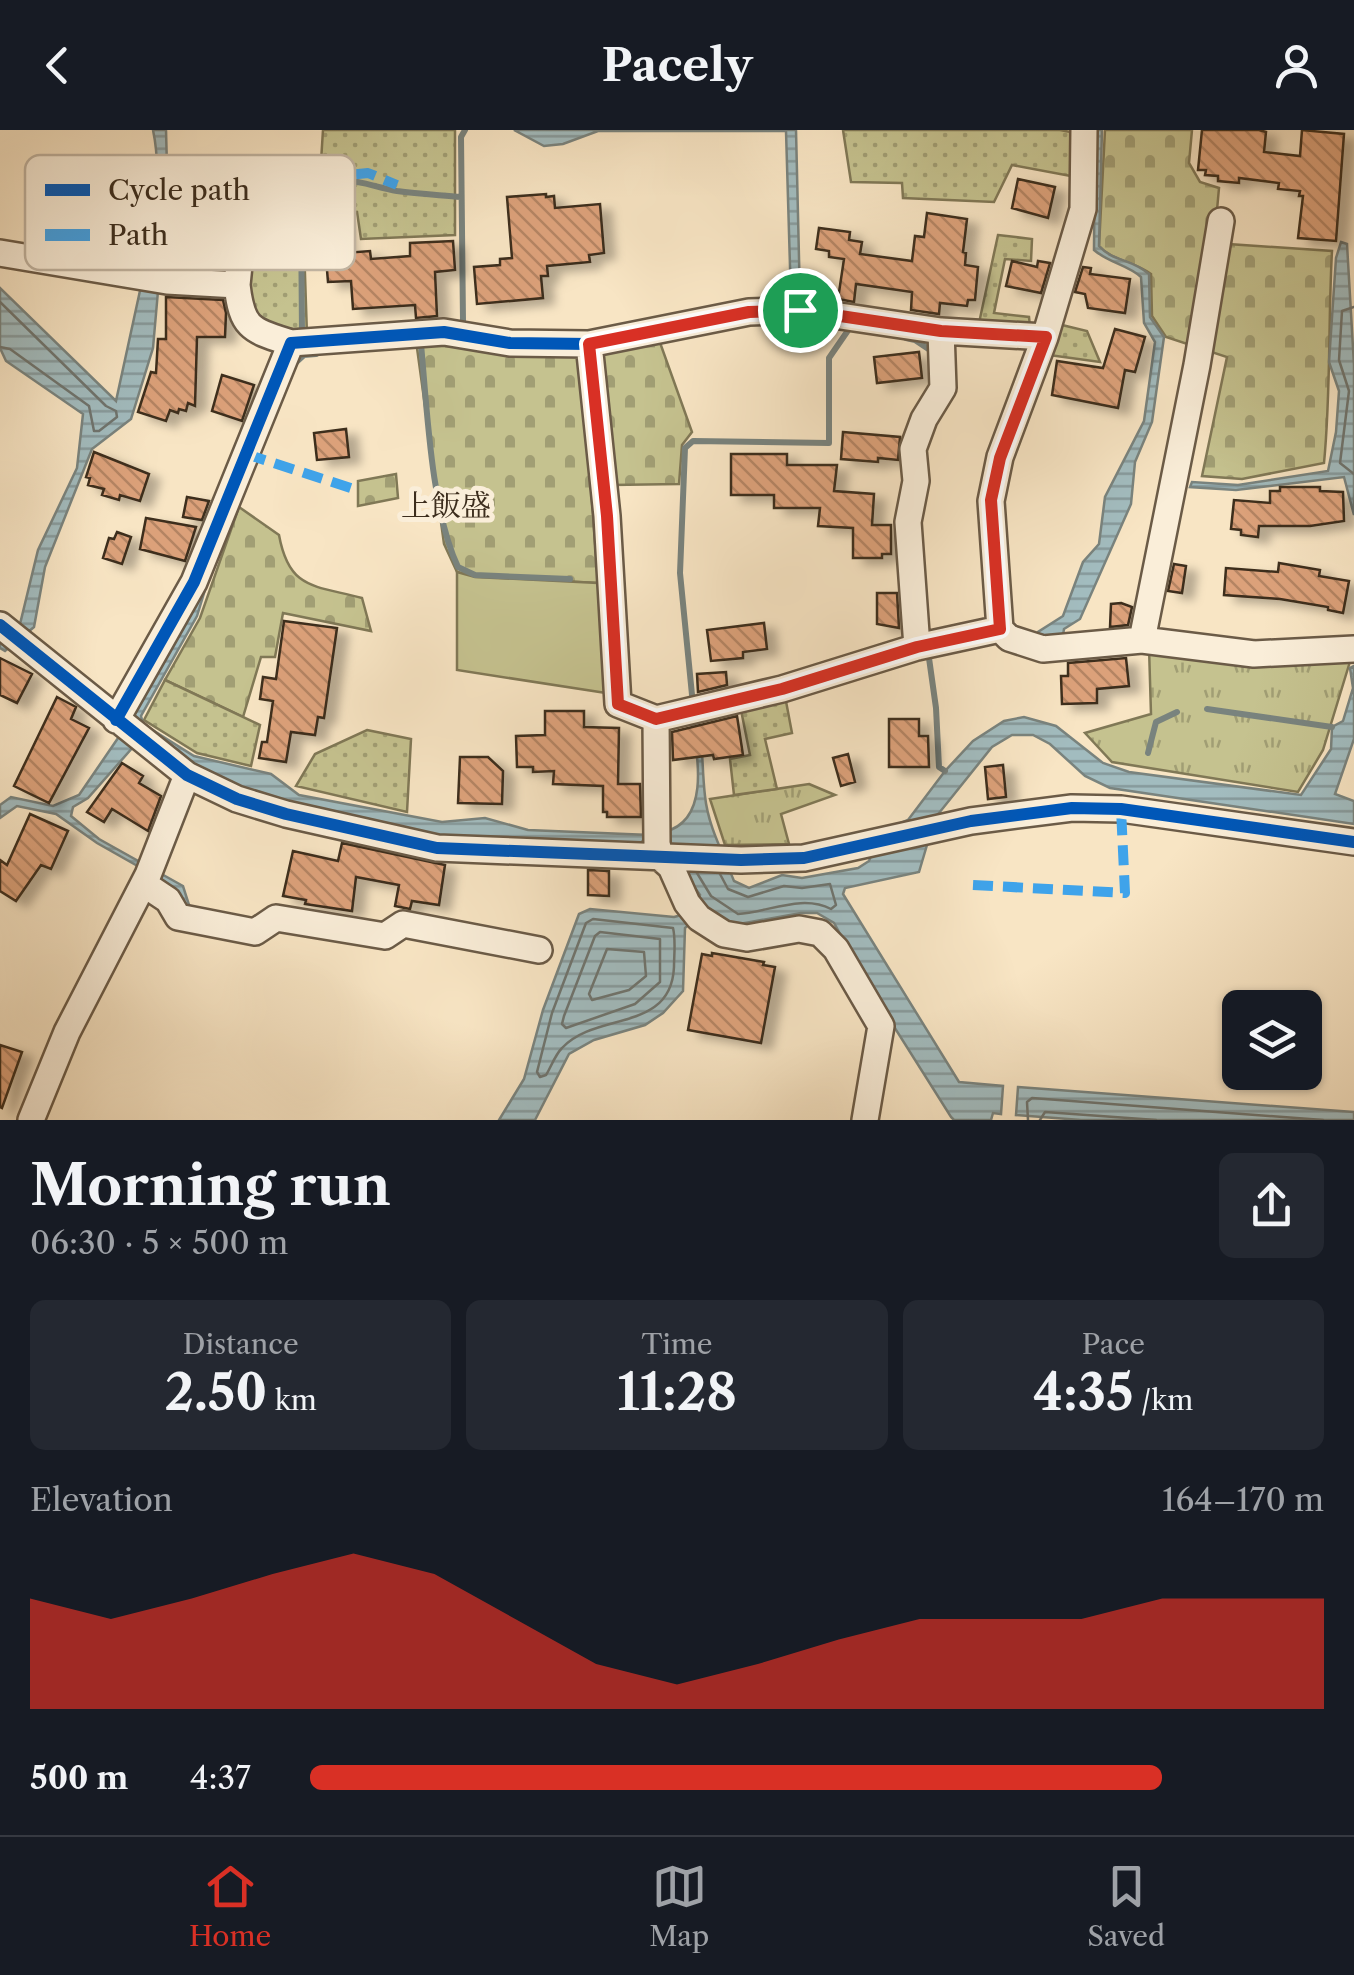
<!DOCTYPE html>
<html lang="en">
<head>
<meta charset="utf-8">
<style>
  :root { --surface:#171b24; --page:#242831; --text:#f1f3f6; --muted:#9ea1a6; --line:#363941; --accent:#d93025 }
  body { margin:0; font-family:"Libre Caslon Text","Noto Serif JP",serif; background:var(--page); color:var(--text); height:100vh; display:flex; flex-direction:column; font-size:38px; white-space:nowrap }
  * { box-sizing:border-box; margin:0 }
  p { font-size:32px; color:var(--muted) }
  .icon { flex:none; width:55px; height:55px; fill:none; stroke:currentColor; stroke-width:2; stroke-linecap:round; stroke-linejoin:round }
  .map { position:relative; height:990px; overflow:hidden }
  .details { display:flex; flex-direction:column; background:var(--surface); flex:1 }
  .details>* { flex:none }
  .fabs { position:absolute; left:1222px; top:860px; display:grid; gap:20px }
  .fabs a { display:grid; place-items:center; width:100px; height:100px; border-radius:15px; background:var(--surface); box-shadow:0 2px 8px #0004; font-size:50px }
  .pin { position:absolute; display:grid; place-items:center; width:85px; height:85px; color:#fff; margin:-42px; border:5px solid #fff; border-radius:50%; box-shadow:0 2px 10px #0007 }
  .round { display:grid; place-items:center; flex:none; width:105px; height:105px; border-radius:15px; background:var(--page) }
  .head { display:flex; align-items:center; justify-content:space-between; height:170px; padding:0 30px }
  h1 { font-size:55px; font-weight:800; line-height:75px }
  .figures { display:grid; grid-template-columns:repeat(3,1fr); gap:15px; height:170px; padding:10px 30px }
  .figures div { display:grid; align-content:center; border-radius:15px; background:var(--page); text-align:center }
  .figures b { font-size:50px; font-weight:800 }
  .figures small { font-size:28px; font-weight:400 }
  .figures p { font-size:28px }
  .chart { height:280px; padding:20px 30px }
  .chart p { display:flex; justify-content:space-between }
  .chart svg { width:100%; height:180px; margin-top:10px; fill:var(--accent); opacity:.7 }
  ul { padding:0 30px; list-style:none; font-size:32px }
  li { display:grid; grid-template-columns:160px 120px 1fr; align-items:center; height:75px }
  li i { height:25px; border-radius:12px; background:var(--accent) }
  header { display:flex; justify-content:space-between; align-items:center; height:130px; padding:0 30px; background:var(--surface); font-size:45px; font-weight:800 }
  .tab-bar { display:flex; justify-content:space-around; align-items:center; height:140px; border-top:2px solid var(--line); background:var(--surface); font-size:28px; color:var(--muted) }
  .tab-bar a { display:grid; justify-items:center; gap:5px }
  .tab-bar .current { color:var(--accent) }
  .map>svg:first-child { display:block }
  .grass { fill:url(#grass-tufts); stroke:#807856; stroke-width:2.5 }
  .cemetery { fill:url(#cemetery-stones); stroke:#807856; stroke-width:2.5 }
  .park { fill:#c5c28f; stroke:#807856; stroke-width:2.5 }
  .garden { fill:url(#garden-dots); stroke:#807856; stroke-width:2.5 }
  .water { fill:url(#water-rules); stroke:#79837e; stroke-width:2.5 }
  .lines { fill:none; stroke-linecap:round; stroke-linejoin:round }
  .shore { stroke:#6f746e; stroke-width:2.5 }
  .stream { stroke:#79837e; stroke-width:6 }
  .building { fill:url(#building-back-hatch); stroke:#3c2d1d; stroke-width:2.5; filter:url(#shadow) }
  .minor-casing { stroke:#6b5b47; stroke-width:30 }
  .minor { stroke:#faeed9; stroke-width:25 }
  .quiet { stroke:#3fa3ea; stroke-width:10; stroke-dasharray:20 10; stroke-linecap:butt }
  .cycleway-casing { stroke:#faeed9; stroke-width:19 }
  .cycleway { stroke:#0057b8; stroke-width:12 }
  .route-casing { stroke:#fff; stroke-width:20 }
  .route { stroke:#d93025; stroke-width:12 }
  .labels { text-anchor:middle; dominant-baseline:central; stroke-width:10; stroke-linejoin:round; paint-order:stroke }
  .neighbourhood-label { font-size:30px; fill:#3c2d1d; stroke:#faeed9 }
  .key { fill:#faeed9; stroke:#c1b4a1; stroke-width:2.5 }
  .key-label { font-size:28px; fill:#3c2d1d }
</style>
</head>
<body>
<header><svg class="icon" aria-label="back" viewBox="0 0 24 24"><path d="M15 5l-7 7 7 7"/></svg>Pacely<svg class="icon" aria-label="person" viewBox="0 0 24 24"><circle cx="12" cy="8" r="4"/><path d="M4 21q1-7 8-7t8 7"/></svg></header>
<div class="map">
<svg width="1354" height="990" viewBox="0 0 1354 990">
  <defs>
    <pattern id="grass-tufts" width="24" height="20" patternUnits="userSpaceOnUse" patternTransform="scale(2.5)"><rect width="24" height="20" fill="#c5c28f"/><path d="M3 7l-1-3M5 7V3M7 7l1-3M15 17l-1-3M17 17v-4M19 17l1-3" fill="none" stroke="#a19e74"/></pattern>
    <pattern id="cemetery-stones" width="16" height="16" patternUnits="userSpaceOnUse" patternTransform="scale(2.5)"><rect width="16" height="16" fill="#c5c28f"/><path d="M2 7V4a2 2 0 0 1 4 0v3zM10 15v-3a2 2 0 0 1 4 0v3z" fill="#a19e74"/></pattern>
    <pattern id="garden-dots" width="8" height="8" patternUnits="userSpaceOnUse" patternTransform="scale(2.5)"><rect width="8" height="8" fill="#c5c28f"/><path d="M2 2h.1M6 6h.1" fill="none" stroke="#a19e74" stroke-width="1.8" stroke-linecap="round"/></pattern>
    <pattern id="water-rules" width="6" height="5" patternUnits="userSpaceOnUse" patternTransform="scale(2.5)"><rect width="6" height="5" fill="#a2bcbf"/><path d="M0 2.5h6" fill="none" stroke="#85999b"/></pattern>
    <pattern id="building-back-hatch" width="6" height="6" patternUnits="userSpaceOnUse" patternTransform="scale(2.5)"><rect width="6" height="6" fill="#dca17a"/><path d="M-1 5l2 2M0 0l6 6M5-1l2 2" fill="none" stroke="#b48463"/></pattern>
    <filter id="shadow"><feDropShadow dx="11" dy="6" stdDeviation="5" flood-color="#0004"/></filter>
  </defs>
  <rect width="100%" height="100%" fill="#f8e5c4"/>
  <filter id="stains"><feTurbulence type="fractalNoise" baseFrequency=".002" numOctaves="4"/><feColorMatrix values="0 0 0 0 .2 0 0 0 0 .09 0 0 0 0 .02 0 0 0 .5 -.17"/></filter>
  <radialGradient id="worn" r=".72"><stop offset=".6" stop-color="#630" stop-opacity="0"/><stop offset="1" stop-color="#630" stop-opacity=".3"/></radialGradient>
  <path class="grass" d="M 1149,517 L 1352,525 L 1323,620 L 1298,662 L 1112,632 L 1085,603 L 1151,584 Z
    M 809,654 L 835,665 L 781,684 L 789,714 L 725,715 L 710,669 Z"/>
  <path class="cemetery" d="M 1105,0 L 1192,0 L 1189,33 L 1200,52 L 1219,58 L 1214,113 L 1332,121 C 1328,193 1331,262 1324,333 L 1242,349 L 1202,346 L 1227,227 L 1166,207 L 1152,186 L 1151,144 C 1134,131 1112,131 1099,116 Z
    M 658,207 L 692,302 L 682,315 L 679,354 L 612,355 L 600,223 Z
    M 454,210 L 581,223 L 598,453 L 475,447 L 457,442 L 444,414 L 417,218 Z
    M 396,344 L 398,368 L 358,376 L 358,351 Z
    M 239,377 L 279,405 C 289,460 314,455 362,468 L 371,501 L 283,483 L 275,527 L 261,527 L 243,587 L 165,550 L 200,488 Z"/>
  <path class="park" d="M 457,442 L 475,447 L 598,453 L 606,563 L 457,540 Z"/>
  <path class="garden" d="M 323,0 L 455,0 L 455,105 L 361,109 L 357,82 L 318,79 Z
    M 843,0 L 1060,0 L 1076,3 L 1076,47 L 1012,35 L 994,72 L 903,68 L 902,53 L 851,52 Z
    M 998,105 L 1032,109 L 1031,131 L 1005,129 L 994,183 L 1029,187 L 1030,197 L 979,193 Z
    M 248,115 L 304,115 L 307,205 L 292,206 L 249,182 Z
    M 1062,195 L 1087,201 L 1100,232 L 1049,225 Z
    M 165,550 L 260,595 L 251,636 L 197,623 L 144,590 Z
    M 785,566 L 792,603 L 765,609 L 777,659 L 734,665 L 730,629 L 750,625 L 740,575 Z
    M 367,600 L 411,609 L 407,682 L 296,656 L 315,624 Z"/>
  <path class="water" d="M 153,0 L 166,0 L 168,74 L 161,142 L 142,137 C 153,91 163,48 153,0 Z
    M 514,0 L 796,0 L 800,170 L 791,170 L 786,1 L 598,1 L 563,14 L 544,16 Z
    M 1095,0 L 1102,0 L 1099,116 C 1113,132 1131,128 1149,144 L 1150,187 L 1164,207 L 1152,292 L 1135,332 L 1131,374 L 1080,489 L 1064,499 L 1062,511 L 1039,510 L 1038,502 L 1063,486 L 1083,432 L 1099,414 L 1105,367 L 1144,291 L 1155,212 L 1144,193 L 1141,147 C 1128,135 1109,133 1094,120 Z
    M 1341,112 L 1347,114 L 1354,235 L 1354,385 L 1344,347 L 1236,360 L 1190,357 L 1192,352 L 1238,355 L 1328,341 L 1336,302 L 1339,261 L 1329,232 L 1336,128 Z
    M 141,156 L 158,161 L 153,218 L 131,289 L 92,319 L 45,437 L 34,497 L 5,521 L 0,518 L 0,507 L 4,510 L 20,494 L 38,420 L 77,338 L 83,284 L 6,231 L 0,218 L 0,158 L 116,271 Z
    M 220,411 L 197,486 L 141,586 L 143,594 L 194,626 L 271,644 L 299,665 L 442,692 L 485,688 L 528,700 L 648,705 L 637,717 L 457,711 L 300,679 L 233,658 L 134,616 L 88,668 L 73,677 L 71,686 L 99,709 L 183,756 L 190,778 L 186,784 L 178,763 L 164,751 L 97,713 L 56,684 L 17,676 L 0,688 L 0,675 L 11,667 L 53,676 L 79,665 L 129,592 Z
    M 1354,536 L 1354,609 L 1335,664 L 1354,671 L 1354,694 L 1110,658 L 1085,646 L 1050,614 L 1033,605 L 1012,605 L 992,617 L 935,688 L 919,742 L 845,758 L 843,764 L 959,952 L 1003,956 L 1001,984 L 993,983 L 991,990 L 954,990 L 951,987 L 869,857 L 834,793 L 817,783 L 801,783 L 734,795 L 706,777 L 685,798 L 683,861 L 663,883 L 645,895 L 594,910 L 569,924 L 535,990 L 499,990 L 524,949 L 543,880 L 579,784 L 590,779 L 674,787 C 684,785 696,775 700,765 L 680,737 L 664,702 C 710,691 698,628 692,593 L 696,590 L 699,592 C 703,616 702,641 705,666 C 708,696 723,723 734,751 L 749,758 L 782,745 L 802,748 L 858,738 L 869,731 L 881,701 L 908,690 L 945,641 L 973,611 L 1004,591 L 1024,587 L 1056,596 L 1103,633 L 1129,642 L 1301,665 L 1331,619 L 1332,597 L 1343,591 L 1353,558 L 1350,538 Z
    M 1018,957 L 1354,982 L 1354,990 L 1081,990 L 1016,985 Z"/>
  <g class="lines">
    <path class="shore" d="M 0,172 L 106,276 L 116,281 L 117,287 L 99,301 L 94,301 L 89,276 L 10,219 L 0,217
      M 1354,177 L 1342,181 L 1339,230 L 1349,261 L 1340,333 L 1354,344
      M 697,743 L 711,766 L 738,784 C 769,782 802,764 831,779 L 836,775 L 830,754 L 802,758 L 784,756 L 748,767 L 728,759 L 720,744
      M 593,789 L 673,798 C 676,810 674,824 674,837 C 671,903 596,881 562,918 C 555,925 551,937 546,945 L 540,947 L 537,942 L 552,883 L 586,793 Z
      M 600,802 L 660,809 L 660,852 L 635,874 L 566,898 L 562,894 L 564,886 L 595,806 Z
      M 607,819 L 644,822 L 646,846 L 629,860 L 592,870 L 589,864 Z
      M 1028,990 L 1027,972 L 1032,968 L 1323,990
      M 1040,990 L 1045,982 L 1156,990"/>
    <path class="stream" d="M 311,59 C 344,42 364,55 397,61 C 418,64 440,65 461,67
      M 301,80 L 302,203
      M 463,192 L 461,7 L 465,0
      M 906,208 L 915,210 L 930,220 L 931,225
      M 421,214 C 427,278 431,380 458,437 L 475,445 L 570,449
      M 293,235 L 304,225 L 316,224
      M 928,521 L 936,578 L 939,637 L 945,641
      M 693,575 L 680,443 L 685,318 L 693,311 L 829,313 L 829,228 L 849,199
      M 1207,579 L 1332,597
      M 1148,623 L 1156,592 L 1177,582"/>
  </g>
  <path class="building" d="M 1202,0 L 1259,0 L 1266,2 L 1264,22 L 1300,26 L 1302,0 L 1344,4 L 1336,111 L 1298,108 L 1303,66 L 1299,66 L 1300,61 L 1278,59 L 1279,53 L 1239,48 L 1239,53 L 1218,51 L 1218,46 L 1205,45 L 1206,40 L 1198,40 Z
    M 1018,49 L 1055,57 L 1048,88 L 1012,78 Z
    M 546,64 L 546,67 L 554,66 L 555,78 L 600,74 L 604,123 L 589,125 L 590,132 L 547,136 L 548,146 L 541,146 L 543,168 L 477,174 L 474,137 L 500,135 L 500,129 L 512,128 L 507,67 Z
    M 927,83 L 967,89 L 963,122 L 966,123 L 965,135 L 978,137 L 975,170 L 968,170 L 967,176 L 940,173 L 939,184 L 911,180 L 912,162 L 856,154 L 854,172 L 838,169 L 844,129 L 829,127 L 829,121 L 816,119 L 819,98 L 850,102 L 849,110 L 862,112 L 860,124 L 912,131 L 915,106 L 924,107 Z
    M 343,89 L 345,123 L 370,121 L 371,129 L 410,126 L 410,113 L 453,111 L 455,140 L 435,142 L 437,186 L 416,188 L 415,175 L 353,179 L 351,151 L 328,152 L 325,116 L 316,117 L 315,90 Z
    M 1012,131 L 1037,137 L 1038,131 L 1050,133 L 1041,163 L 1006,156 Z
    M 1083,137 L 1091,138 L 1090,144 L 1130,149 L 1125,183 L 1088,178 L 1085,164 L 1075,162 Z
    M 166,167 L 223,170 L 226,183 L 225,207 L 197,207 L 195,276 L 188,273 L 186,281 L 179,279 L 178,283 L 170,280 L 166,291 L 138,282 L 151,242 L 156,243 L 158,209 L 166,209 Z
    M 1115,199 L 1145,207 L 1135,242 L 1125,240 L 1118,278 L 1052,265 L 1057,231 L 1103,238 Z
    M 919,222 L 922,248 L 877,253 L 874,227 Z
    M 222,245 L 254,255 L 242,291 L 212,281 Z
    M 346,299 L 349,327 L 317,330 L 314,303 Z
    M 843,302 L 900,307 L 898,330 L 878,328 L 878,332 L 841,329 Z
    M 94,322 L 149,344 L 140,371 L 120,365 L 119,370 L 102,365 L 104,359 L 88,355 L 90,348 L 86,347 Z
    M 731,324 L 787,324 L 787,335 L 837,335 L 834,361 L 874,364 L 872,395 L 891,395 L 891,424 L 882,424 L 882,428 L 853,428 L 853,398 L 818,396 L 820,378 L 774,378 L 774,365 L 731,365 Z
    M 1280,357 L 1320,357 L 1320,361 L 1343,362 L 1344,391 L 1310,396 L 1259,396 L 1258,407 L 1241,405 L 1241,400 L 1231,399 L 1234,370 L 1270,373 L 1270,361 L 1280,361 Z
    M 187,367 L 209,371 L 202,390 L 183,387 Z
    M 146,388 L 196,397 L 185,431 L 140,419 Z
    M 117,402 L 131,407 L 122,434 L 103,428 L 109,408 L 114,409 Z
    M 1279,433 L 1320,440 L 1319,446 L 1349,451 L 1343,483 L 1328,480 L 1328,477 L 1280,469 L 1224,465 L 1226,438 L 1278,442 Z
    M 1174,434 L 1186,436 L 1182,463 L 1168,461 Z
    M 877,463 L 897,463 L 899,498 L 877,494 Z
    M 1121,473 L 1132,477 L 1128,495 L 1110,497 L 1111,474 Z
    M 284,491 L 337,498 L 324,588 L 318,587 L 315,605 L 291,602 L 286,632 L 259,628 L 262,612 L 267,612 L 273,571 L 260,569 L 263,547 L 276,549 Z
    M 764,493 L 767,519 L 743,522 L 743,528 L 711,531 L 707,500 Z
    M 0,528 L 32,544 L 17,573 L 0,565 Z
    M 1126,528 L 1129,556 L 1097,559 L 1097,573 L 1062,574 L 1061,546 L 1068,546 L 1068,533 Z
    M 726,542 L 727,555 L 698,562 L 697,544 Z
    M 57,567 L 76,577 L 71,589 L 89,598 L 49,673 L 14,656 Z
    M 545,581 L 584,581 L 584,597 L 619,598 L 618,654 L 640,654 L 641,687 L 607,687 L 607,682 L 603,682 L 603,656 L 553,654 L 554,641 L 533,642 L 533,637 L 517,637 L 516,606 L 545,605 Z
    M 737,586 L 743,625 L 714,629 L 713,625 L 673,630 L 672,602 Z
    M 889,589 L 919,589 L 919,606 L 928,606 L 929,637 L 889,637 Z
    M 848,624 L 855,652 L 841,656 L 833,628 Z
    M 460,627 L 488,627 L 503,641 L 502,674 L 458,673 Z
    M 122,633 L 143,646 L 139,653 L 161,666 L 148,701 L 112,679 L 104,692 L 87,682 Z
    M 1003,635 L 1006,667 L 988,669 L 985,637 Z
    M 30,684 L 68,701 L 51,739 L 41,735 L 16,771 L 0,761 L 0,730 L 7,735 Z
    M 342,713 L 445,735 L 439,775 L 412,771 L 410,779 L 395,776 L 399,755 L 356,747 L 352,781 L 305,774 L 306,770 L 283,766 L 293,721 L 338,731 Z
    M 588,740 L 609,741 L 609,766 L 588,765 Z
    M 712,823 L 764,832 L 763,835 L 775,837 L 761,913 L 688,900 L 702,824 L 712,826 Z
    M 0,915 L 22,922 L 2,978 L 0,977 Z"/>
  <g class="lines">
    <g class="minor-casing">
      <path id="minor" d="M 0,123 L 167,151 L 237,155 C 242,199 251,200 291,213
        M 237,155 L 244,85 L 282,83
        M 589,214 L 607,386 L 618,574 L 656,589 L 782,559 L 917,517 L 1000,499 L 1009,508 L 1043,519 L 1142,510 L 1254,524 L 1354,519
        M 0,495 L 187,645 L 237,669 L 286,684 L 437,718 L 741,730 L 804,728 L 971,691 L 1072,678 L 1121,679 L 1354,712
        M 1000,499 L 991,371 L 1000,327 L 1045,207 L 1083,79 L 1084,0
        M 1142,510 L 1197,235 L 1221,91
        M 917,517 L 908,392 L 916,351 L 913,319 L 924,289 L 943,258 L 941,201
        M 656,589 L 657,714 L 661,728 L 671,737 L 687,773 L 699,788 L 724,804 L 747,808 L 799,799 L 820,803 L 836,819 L 881,896 L 865,990
        M 116,590 L 194,452 L 291,213 L 444,202 L 510,213 L 589,214 L 749,182 L 800,180 L 941,201 L 1045,207
        M 144,754 L 168,770 L 178,787 L 255,802 L 276,788 L 385,806 L 403,794 L 539,820
        M 31,990 L 67,902 L 148,745 L 187,645"/>
    </g>
    <use href="#minor" class="minor"/>
    <path class="quiet" d="M 282,83 L 294,76 L 313,49 L 368,43 L 397,55
      M 246,324 L 354,359
      M 973,755 L 1125,763 L 1121,679"/>
    <g class="cycleway-casing">
      <path id="cycleway" d="M 0,495 L 187,645 L 237,669 L 286,684 L 437,718 L 741,730 L 804,728 L 971,691 L 1072,678 L 1121,679 L 1354,712
        M 116,590 L 194,452 L 291,213 L 444,202 L 510,213 L 589,214 L 749,182 L 800,180 L 941,201 L 1045,207"/>
    </g>
    <use href="#cycleway" class="cycleway"/>
  </g>
  <g class="lines">
    <g class="route-casing">
      <path id="route" d="M 800,180 L 941,201 L 1046,207 L 1000,328 L 991,370 L 1000,499 L 917,517 L 782,559 L 656,589 L 618,574 L 607,386 L 589,214 L 749,182 Z"/>
    </g>
    <use href="#route" class="route"/>
  </g>
  <g class="labels">
    <g class="neighbourhood-label">
      <text x="446" y="375">上飯盛</text>
    </g>
  </g>
  <rect x="25" y="25" width="330" height="115" rx="15" class="key"/>
  <rect x="45" y="54" width="45" height="12" fill="#0057b8"/>
  <rect x="45" y="99" width="45" height="12" fill="#3fa3ea"/>
  <g class="key-label">
    <text x="108" y="70">Cycle path</text>
    <text x="108" y="115">Path</text>
  </g>
  <rect width="100%" height="100%" filter="url(#stains)"/>
  <rect width="100%" height="100%" fill="url(#worn)"/>
</svg>
<div class="fabs">
<a><svg class="icon" aria-label="layers" viewBox="0 0 24 24"><path d="M12 4l9 5-9 5-9-5zM3 14l9 5 9-5"/></svg></a>
</div>
<div class="pin" style="left:800px;top:180px;background:#1e9e55"><svg class="icon" aria-label="arrive" viewBox="0 0 24 24"><path d="M6 21V4h12l-3 4 3 4H6"/></svg></div>
</div>
<section class="details">
<div class="head"><div><h1>Morning run</h1><p>06:30 · 5 × 500 m</p></div><a class="round"><svg class="icon" aria-label="share" viewBox="0 0 24 24"><path d="M12 15V3M7 8l5-5 5 5M5 13v7h14v-7"/></svg></a></div>
<div class="figures">
<div><p>Distance</p><b>2.50<small> km</small></b></div>
<div><p>Time</p><b>11:28</b></div>
<div><p>Pace</p><b>4:35<small> /km</small></b></div>
</div>
<div class="chart"><p><span>Elevation</span>164–170 m</p>
<svg viewBox="0 0 160 44" preserveAspectRatio="none"><path d="M0 44V17L10 22L20 17L30 11L40 6L50 11L60 22L70 33L80 38L90 33L100 27L110 22L120 22L130 22L140 17L150 17L160 17V44z"/></svg>
</div>
<ul>
<li><b>500 m</b>4:37<i style="width:84%"></i></li>
</ul>
</section>
<nav class="tab-bar">
<a class="current"><svg class="icon" aria-label="home" viewBox="0 0 24 24"><path d="M3 11l9-7 9 7M6 9v11h12V9"/></svg>Home</a>
<a><svg class="icon" aria-label="map" viewBox="0 0 24 24"><path d="M3 6l6-2 6 2 6-2v14l-6 2-6-2-6 2zM9 4v14M15 6v14"/></svg>Map</a>
<a><svg class="icon" aria-label="saved" viewBox="0 0 24 24"><path d="M7 4h10v16l-5-4-5 4z"/></svg>Saved</a>
</nav>
</body>
</html>
